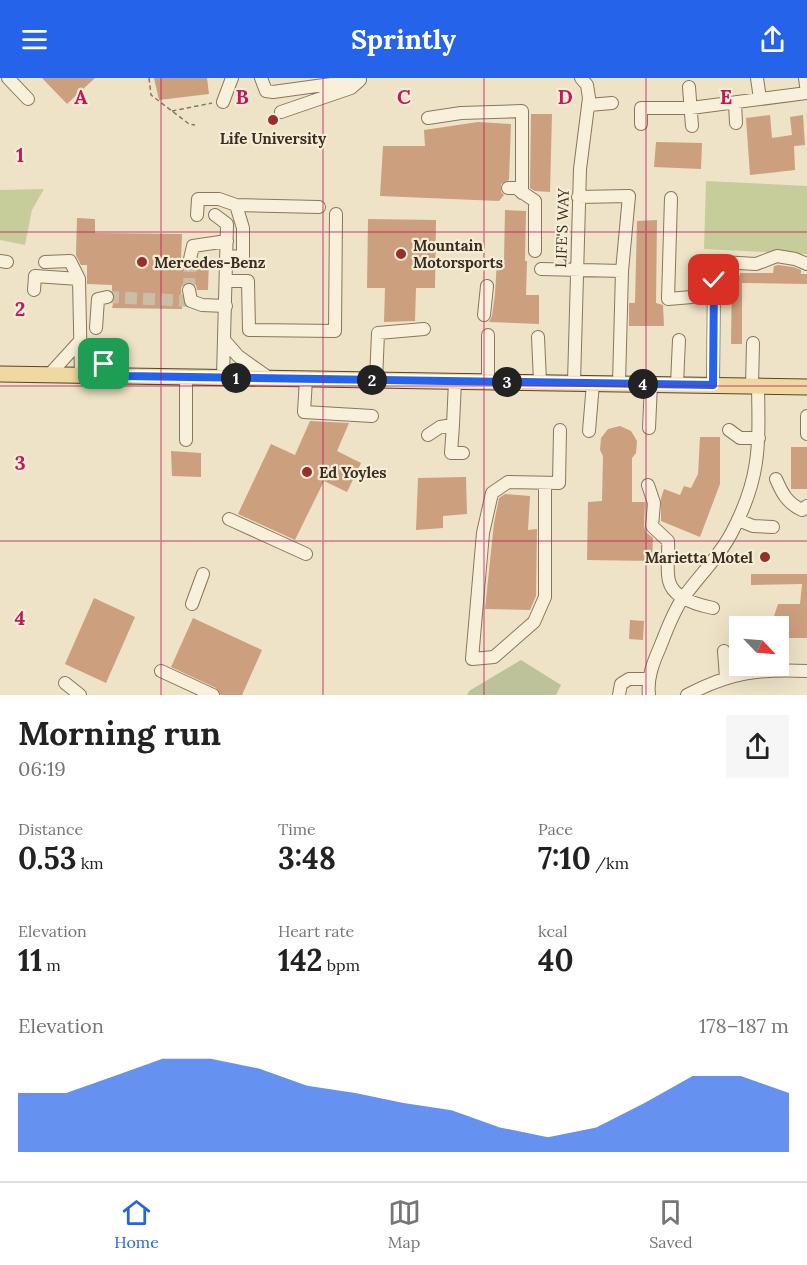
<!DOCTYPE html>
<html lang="en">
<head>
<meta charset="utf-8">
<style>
  :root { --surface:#fff; --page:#f6f6f6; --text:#222; --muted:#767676; --line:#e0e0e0; --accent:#2563eb }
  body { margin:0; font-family:Lora,serif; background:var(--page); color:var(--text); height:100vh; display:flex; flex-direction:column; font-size:22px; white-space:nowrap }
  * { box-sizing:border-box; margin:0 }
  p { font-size:20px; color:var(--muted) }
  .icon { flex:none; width:33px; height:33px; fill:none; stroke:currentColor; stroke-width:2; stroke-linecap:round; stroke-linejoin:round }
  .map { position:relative; height:617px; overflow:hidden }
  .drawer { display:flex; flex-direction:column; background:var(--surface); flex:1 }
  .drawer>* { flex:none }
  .needle { width:39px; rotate:115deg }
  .controls { position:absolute; left:729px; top:538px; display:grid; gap:12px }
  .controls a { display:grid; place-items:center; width:60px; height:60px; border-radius:0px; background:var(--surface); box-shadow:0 6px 24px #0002; font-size:30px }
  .pin { position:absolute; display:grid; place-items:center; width:51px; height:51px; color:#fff; margin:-26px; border-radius:12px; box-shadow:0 3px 9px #0006 }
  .km { position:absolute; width:30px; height:30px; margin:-15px; border-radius:50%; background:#222; color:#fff; font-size:16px; line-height:30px; text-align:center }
  .round { display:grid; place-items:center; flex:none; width:63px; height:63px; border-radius:0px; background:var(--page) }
  .headline { display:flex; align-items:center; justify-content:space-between; height:102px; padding:0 18px }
  h1 { font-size:33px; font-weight:700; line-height:45px }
  .figures { display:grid; grid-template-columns:repeat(3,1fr); gap:9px; height:102px; padding:6px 18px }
  .figures div { display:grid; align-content:center }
  .figures b { font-size:30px; font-weight:700 }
  .figures small { font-size:16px; font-weight:400 }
  .figures p { font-size:16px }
  .chart { height:168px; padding:12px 18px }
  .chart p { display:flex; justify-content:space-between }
  .chart svg { width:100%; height:108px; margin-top:6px; fill:var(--accent); opacity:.7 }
  header { display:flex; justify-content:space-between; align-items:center; height:78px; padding:0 18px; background:var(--accent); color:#fff; font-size:27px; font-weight:700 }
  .tab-bar { display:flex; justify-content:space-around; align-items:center; height:84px; border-top:2px solid var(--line); background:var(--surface); font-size:16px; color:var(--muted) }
  .tab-bar a { display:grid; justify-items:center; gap:3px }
  .tab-bar .selected { color:var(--accent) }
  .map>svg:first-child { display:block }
  .green { fill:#c6cd9b }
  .cemetery { fill:#bdc29a }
  .building { fill:#cc9f7e }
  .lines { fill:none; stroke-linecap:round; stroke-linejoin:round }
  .minor-tunnel { stroke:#cabfa6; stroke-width:12; stroke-dasharray:12 6; stroke-linecap:butt }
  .minor-casing { stroke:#8a765c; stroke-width:14 }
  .major-casing { stroke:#584430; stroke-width:17 }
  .path { stroke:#8a765c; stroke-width:1.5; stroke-dasharray:4.5 3; stroke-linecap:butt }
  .minor { stroke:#f9f0db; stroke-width:12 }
  .major { stroke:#f0d9a0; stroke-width:15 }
  .route-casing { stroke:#fff; stroke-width:12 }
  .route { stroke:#2563eb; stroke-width:8 }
  .grid { fill:none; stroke:#c2185b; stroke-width:1.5; stroke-opacity:0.55 }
  .poi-dot { fill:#992e2d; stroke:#f6edd7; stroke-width:2 }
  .labels { text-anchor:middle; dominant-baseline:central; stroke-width:4.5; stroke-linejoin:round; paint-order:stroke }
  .poi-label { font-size:15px; font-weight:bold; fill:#3b2d20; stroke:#f6edd7; text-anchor:start }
  .street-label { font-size:15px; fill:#3b2d20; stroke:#f6edd7 }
  .grid-label { font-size:20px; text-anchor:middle; font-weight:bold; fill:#c2185b; stroke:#f6edd7; stroke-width:4.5; stroke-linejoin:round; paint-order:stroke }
</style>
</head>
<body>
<header><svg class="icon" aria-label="menu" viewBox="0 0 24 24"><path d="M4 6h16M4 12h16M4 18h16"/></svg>Sprintly<svg class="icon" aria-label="share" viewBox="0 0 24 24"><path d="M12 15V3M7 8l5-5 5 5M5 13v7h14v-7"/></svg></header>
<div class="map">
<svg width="807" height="617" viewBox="0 0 807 617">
  <rect width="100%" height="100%" fill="#eee3c7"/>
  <path class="green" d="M 706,103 L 807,108 L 807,176 L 704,171 Z
    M 44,111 L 32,132 L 25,167 L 0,162 L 0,112 Z"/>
  <path class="cemetery" d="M 521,582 L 561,607 L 556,617 L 467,617 L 469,613 Z"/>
  <path class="building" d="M 42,0 L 95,0 L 67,26 Z
    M 154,0 L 207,0 L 209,16 L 159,22 Z
    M 531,36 L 552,36 L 550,114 L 535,113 L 530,110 Z
    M 770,37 L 772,60 L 792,57 L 790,39 L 803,37 L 805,67 L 794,68 L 795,92 L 750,97 L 746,40 Z
    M 478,44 L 511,46 L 509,102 L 501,106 L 501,114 L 504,117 L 499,123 L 380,118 L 383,68 L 425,68 L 424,52 Z
    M 656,64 L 702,65 L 701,91 L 654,89 Z
    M 505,132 L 526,133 L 525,183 L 527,183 L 526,217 L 539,217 L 539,246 L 489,244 L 492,238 L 495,216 L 497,182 L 504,183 Z
    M 77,140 L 95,141 L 95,155 L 182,156 L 181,181 L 185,187 L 192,189 L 196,186 L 198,181 L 209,182 L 208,212 L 197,212 L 196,207 L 191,204 L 184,205 L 181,210 L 182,231 L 112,230 L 115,218 L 112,213 L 112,207 L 87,206 L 87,187 L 81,187 L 76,177 Z
    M 368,141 L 436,142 L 435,210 L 416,210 L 415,243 L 384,244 L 385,210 L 367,210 Z
    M 657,142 L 656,225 L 663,227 L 664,248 L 629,248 L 629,225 L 635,225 L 637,143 Z
    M 778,187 L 793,189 L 801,192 L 801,196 L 807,196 L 807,206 L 742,205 L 742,266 L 731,266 L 732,197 L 740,197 L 740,195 L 773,195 L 774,188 Z
    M 310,343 L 349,345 L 337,373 L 361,385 L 347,414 L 324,403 L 295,462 L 238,436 L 271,366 L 295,377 Z
    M 620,348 L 631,353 L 637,363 L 636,375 L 632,380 L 632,424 L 645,424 L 644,448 L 646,454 L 653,460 L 652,483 L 587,482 L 588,424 L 602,423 L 603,378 L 600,372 L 601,360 L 608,351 Z
    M 700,359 L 720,359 L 720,406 L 700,459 L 661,443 L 661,420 L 664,411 L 680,417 L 684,408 L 691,410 L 698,396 Z
    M 791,369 L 807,369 L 807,411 L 791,411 Z
    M 171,373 L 201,375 L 201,399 L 172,398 Z
    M 466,399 L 467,436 L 443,438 L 443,450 L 416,452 L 418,400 Z
    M 505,416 L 530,418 L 528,452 L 537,451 L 536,518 L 530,532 L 485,531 L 494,445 L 499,420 Z
    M 751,496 L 807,496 L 807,560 L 778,560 L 778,549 L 772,549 L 772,544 L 778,526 L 800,526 L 802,506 L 751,507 Z
    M 94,520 L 135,539 L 106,605 L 65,586 Z
    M 193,540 L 262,572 L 242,617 L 221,617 L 216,610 L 171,589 Z
    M 630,542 L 644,543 L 643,562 L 629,561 Z"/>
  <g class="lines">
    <path class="minor-tunnel" d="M 189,212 L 190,181
      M 107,219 L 191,223"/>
    <g class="minor-casing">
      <path id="minor" d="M 8,0 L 28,21
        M 261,0 L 266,13 L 273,14 L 360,2
        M 757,0 L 760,21
        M 805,0 L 807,15
        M 689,9 L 692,48
        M 223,24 L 232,0
        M 735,25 L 736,45
        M 589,27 L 612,25
        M 281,34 L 351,10 L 359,3
        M 428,40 L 461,35 L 522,33 L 522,115
        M 641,46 L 641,30 L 691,30 L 807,15
        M 508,110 L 516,110 L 535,123 L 535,173
        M 671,120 L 668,221 L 692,219
        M 197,137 L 198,121 L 219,121 L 236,127 L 319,129
        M 215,137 L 227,146 L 223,299
        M 228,178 L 243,179 L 243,150 L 236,127
        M 190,181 L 193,168 L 227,163
        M 0,183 L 7,184
        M 45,184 L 70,183 L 79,201 L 81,297
        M 541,191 L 622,193 L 629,118 L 578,119
        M 227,203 L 248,203 L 249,252 L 335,253 L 336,136
        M 34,212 L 35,198 L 79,201
        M 189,212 L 191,223 L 202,227 L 226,228
        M 484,237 L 487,208
        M 96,250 L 98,221 L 107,219
        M 538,259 L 540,304
        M 225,263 L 238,278 L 269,300
        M 80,265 L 86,275 L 124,298
        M 49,297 L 80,263
        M 186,299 L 186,362
        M 306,301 L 304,334 L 372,338
        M 376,302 L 378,255 L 424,251
        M 488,304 L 488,257
        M 574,304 L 580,91 L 589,20 L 587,7 L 581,0
        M 619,305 L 622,193
        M 677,306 L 679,262
        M 713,307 L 714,202 L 716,186 L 721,184 L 756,186 L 777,178 L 795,181 L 807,186
        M 752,308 L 753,265
        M 453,347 L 451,375 L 463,375
        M 649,350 L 651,306
        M 729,352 L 740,360 L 759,360
        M 589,353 L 593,305
        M 807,356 L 807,338
        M 428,357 L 440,349 L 453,347 L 455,303
        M 776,401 C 782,415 787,425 802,432 L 807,428
        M 545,405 L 545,519 L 534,544 L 494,579 L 472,581 L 483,455 L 492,415 L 508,404 L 559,405 L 560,352
        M 648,407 L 654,425 L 652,448 L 668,463 C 669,476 666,491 669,503 C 673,520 698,527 713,530
        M 229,441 L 306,476
        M 738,442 L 753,448 L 773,449
        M 192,526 L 203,496
        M 724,573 L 726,600
        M 161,593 L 213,617
        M 65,605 L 80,617
        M 619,617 L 621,606 L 629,601 L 649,601
        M 649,617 C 647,600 653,585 660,569 C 666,554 672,537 681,523 C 697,499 719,480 732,454 C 761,399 759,367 758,308
        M 687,617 C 731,594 758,591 807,593"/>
    </g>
    <g class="major-casing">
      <path id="major" d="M 0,296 L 807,309"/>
    </g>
    <path class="path" d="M 149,0 L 151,17 L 189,46 L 195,47
      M 172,33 L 212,25"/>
    <use href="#minor" class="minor"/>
    <use href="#major" class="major"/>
  </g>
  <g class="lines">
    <g class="route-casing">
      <path id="route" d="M 104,286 L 124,298 L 713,307 L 714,202"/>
    </g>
    <use href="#route" class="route"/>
  </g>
  <path class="grid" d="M 161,0 L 161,617M 323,0 L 323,617M 484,0 L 484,617M 646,0 L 646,617M 0,154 L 807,154M 0,308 L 807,308M 0,463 L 807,463"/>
  <g class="poi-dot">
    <circle cx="273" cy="42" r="6"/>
    <circle cx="401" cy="176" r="6"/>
    <circle cx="142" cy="184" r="6"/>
    <circle cx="307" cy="394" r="6"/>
    <circle cx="765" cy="479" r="6"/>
  </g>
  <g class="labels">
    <g class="poi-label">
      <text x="273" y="60" text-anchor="middle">Life University</text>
      <text x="413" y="167">Mountain<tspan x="413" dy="17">Motorsports</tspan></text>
      <text x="154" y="184">Mercedes-Benz</text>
      <text x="319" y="394">Ed Yoyles</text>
      <text x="753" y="479" text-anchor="end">Marietta Motel</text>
    </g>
    <g class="street-label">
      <text transform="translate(562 150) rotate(-88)">LIFE'S WAY</text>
    </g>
  </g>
  <g class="grid-label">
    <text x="81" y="26">A</text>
    <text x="242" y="26">B</text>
    <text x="404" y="26">C</text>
    <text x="565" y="26">D</text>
    <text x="726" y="26">E</text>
    <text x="20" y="84">1</text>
    <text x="20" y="238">2</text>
    <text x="20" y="392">3</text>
    <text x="20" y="547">4</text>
  </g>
</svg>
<div class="controls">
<a><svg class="needle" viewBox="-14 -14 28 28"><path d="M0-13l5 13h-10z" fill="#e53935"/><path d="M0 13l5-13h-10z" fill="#767676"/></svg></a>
</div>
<div class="pin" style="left:104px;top:286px;background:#1e9e55"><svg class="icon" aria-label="arrive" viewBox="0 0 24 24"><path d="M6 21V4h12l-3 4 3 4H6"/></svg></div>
<div class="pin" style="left:714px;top:202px;background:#d93025"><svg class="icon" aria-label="check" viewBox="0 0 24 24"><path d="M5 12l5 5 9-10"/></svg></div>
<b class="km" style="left:236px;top:300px">1</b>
<b class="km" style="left:372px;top:302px">2</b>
<b class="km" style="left:507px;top:304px">3</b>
<b class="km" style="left:643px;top:306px">4</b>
</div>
<section class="drawer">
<div class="headline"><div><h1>Morning run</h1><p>06:19</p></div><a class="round"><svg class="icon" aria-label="share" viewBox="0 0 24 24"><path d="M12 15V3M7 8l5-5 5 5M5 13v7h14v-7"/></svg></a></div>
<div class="figures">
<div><p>Distance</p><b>0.53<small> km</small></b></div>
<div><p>Time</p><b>3:48</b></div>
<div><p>Pace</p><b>7:10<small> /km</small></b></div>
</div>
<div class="figures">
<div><p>Elevation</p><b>11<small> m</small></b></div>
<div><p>Heart rate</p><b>142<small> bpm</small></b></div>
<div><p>kcal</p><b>40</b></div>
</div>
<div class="chart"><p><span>Elevation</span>178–187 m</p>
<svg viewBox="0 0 160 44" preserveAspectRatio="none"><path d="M0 44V20L10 20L20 13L30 6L40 6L50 10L60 17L70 20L80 24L90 27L100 34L110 38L120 34L130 24L140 13L150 13L160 20V44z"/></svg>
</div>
</section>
<nav class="tab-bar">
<a class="selected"><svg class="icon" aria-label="home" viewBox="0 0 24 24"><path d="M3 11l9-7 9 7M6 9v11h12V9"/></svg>Home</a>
<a><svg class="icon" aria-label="map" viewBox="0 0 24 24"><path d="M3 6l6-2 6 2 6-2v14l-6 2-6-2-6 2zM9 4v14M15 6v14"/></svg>Map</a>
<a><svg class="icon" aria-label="saved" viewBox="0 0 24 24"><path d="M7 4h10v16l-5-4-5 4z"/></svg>Saved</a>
</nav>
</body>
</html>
